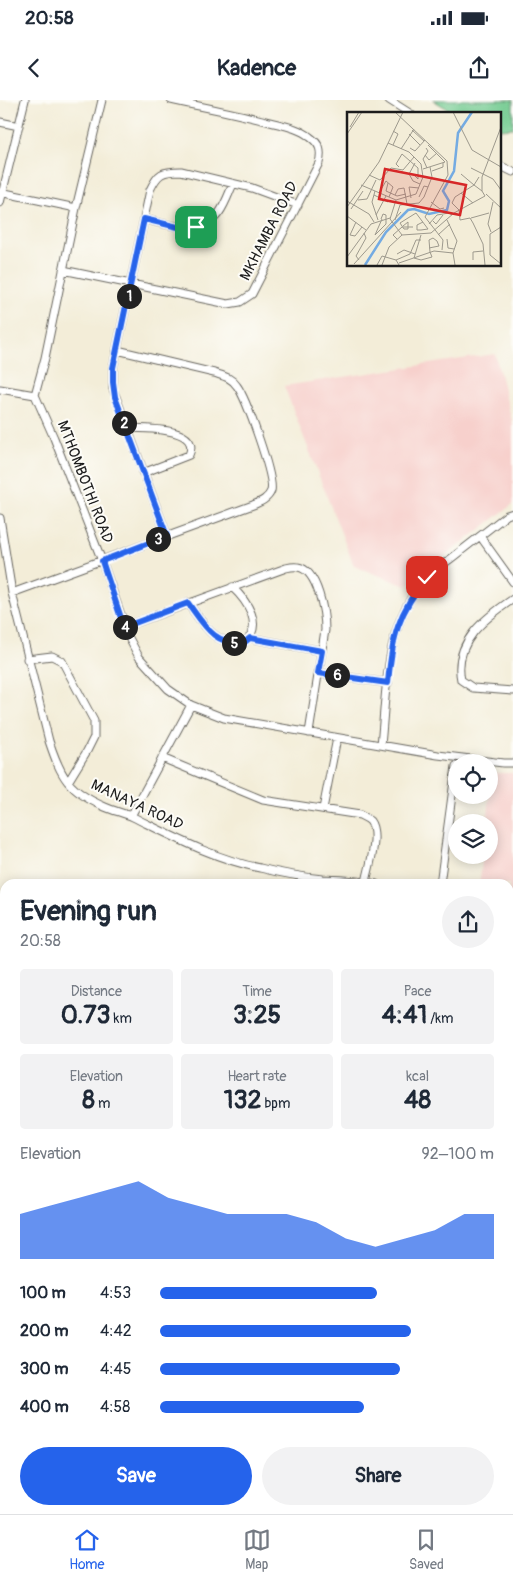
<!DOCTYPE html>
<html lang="en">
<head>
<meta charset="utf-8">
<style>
  :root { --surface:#fff; --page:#f2f2f3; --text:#1f2937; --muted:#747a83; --line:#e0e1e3; --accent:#2563eb }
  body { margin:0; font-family:Pangolin,sans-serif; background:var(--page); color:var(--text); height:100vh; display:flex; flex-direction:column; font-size:19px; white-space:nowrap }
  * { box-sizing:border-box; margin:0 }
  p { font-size:16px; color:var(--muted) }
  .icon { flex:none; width:28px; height:28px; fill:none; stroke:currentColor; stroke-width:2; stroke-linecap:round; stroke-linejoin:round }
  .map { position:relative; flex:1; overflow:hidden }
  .side { position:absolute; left:0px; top:779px; width:514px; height:636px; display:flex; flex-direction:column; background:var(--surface); border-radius:15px 15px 0 0; box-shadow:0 2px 12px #0003 }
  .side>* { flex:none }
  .buttons { position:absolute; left:448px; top:654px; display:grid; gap:10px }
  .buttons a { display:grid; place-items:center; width:50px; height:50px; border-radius:50%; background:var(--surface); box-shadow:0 2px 12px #0003; font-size:25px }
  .pin { position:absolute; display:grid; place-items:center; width:42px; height:42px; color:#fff; margin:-21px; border-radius:10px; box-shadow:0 2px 8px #0006 }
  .km { position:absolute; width:25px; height:25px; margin:-12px; border-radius:50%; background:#222; color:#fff; font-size:14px; line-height:25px; text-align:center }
  .round { display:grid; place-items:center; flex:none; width:52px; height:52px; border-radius:26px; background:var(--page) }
  .head { display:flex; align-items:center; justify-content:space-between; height:85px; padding:0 20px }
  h1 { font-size:28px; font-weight:700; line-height:38px }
  .stats { display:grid; grid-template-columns:repeat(3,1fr); gap:8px; height:85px; padding:5px 20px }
  .stats div { display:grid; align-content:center; border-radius:5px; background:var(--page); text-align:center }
  .stats b { font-size:25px; font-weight:700 }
  .stats small { font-size:14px; font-weight:400 }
  .stats p { font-size:14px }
  .chart { height:140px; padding:10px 20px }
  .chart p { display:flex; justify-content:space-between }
  .chart svg { width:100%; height:90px; margin-top:5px; fill:var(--accent); opacity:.7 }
  .action { display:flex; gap:10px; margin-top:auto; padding:10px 20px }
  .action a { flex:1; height:58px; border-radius:30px; background:var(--accent); color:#fff; font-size:20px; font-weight:700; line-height:58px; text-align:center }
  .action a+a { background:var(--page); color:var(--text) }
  ul { padding:0 20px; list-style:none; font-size:16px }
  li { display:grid; grid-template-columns:80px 60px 1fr; align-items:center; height:38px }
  li i { height:12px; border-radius:6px; background:var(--accent) }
  .status { display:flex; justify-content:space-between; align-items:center; height:35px; padding:0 25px; background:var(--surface); direction:ltr }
  .status svg { height:14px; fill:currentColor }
  header { display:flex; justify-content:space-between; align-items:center; height:65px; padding:0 20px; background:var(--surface); font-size:22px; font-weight:700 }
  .tabs { display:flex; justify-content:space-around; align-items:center; height:70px; border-top:1px solid var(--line); background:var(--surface); font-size:14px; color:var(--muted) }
  .tabs a { display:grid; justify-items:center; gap:2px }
  .tabs .selected { color:var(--accent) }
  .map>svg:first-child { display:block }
  .built { fill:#f7d0cc }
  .green { fill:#73cb91; stroke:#487456 }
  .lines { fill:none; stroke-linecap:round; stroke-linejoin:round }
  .river { stroke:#74abe2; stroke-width:16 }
  .street-casing { stroke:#67655e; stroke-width:9 }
  .secondary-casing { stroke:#67655e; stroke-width:12 }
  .street { stroke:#fff; stroke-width:7 }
  .secondary { stroke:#fee5c5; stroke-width:10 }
  .route-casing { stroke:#fff; stroke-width:10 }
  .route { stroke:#2563eb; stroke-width:6 }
  .labels { text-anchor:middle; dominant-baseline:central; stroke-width:4; stroke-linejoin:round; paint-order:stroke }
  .street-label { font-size:15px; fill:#1c1c1c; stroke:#fdfcf7 }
  .inset-river { fill:none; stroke:#74abe2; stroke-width:2.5 }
  .inset-road { fill:none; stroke:#9d998d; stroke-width:1 }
  .view { fill:#d62828; fill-opacity:0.15; stroke:#d62828; stroke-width:2.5 }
  .inset-edge { fill:none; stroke:#1c1c1c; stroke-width:2.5 }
</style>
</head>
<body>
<div class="status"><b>20:58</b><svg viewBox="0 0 49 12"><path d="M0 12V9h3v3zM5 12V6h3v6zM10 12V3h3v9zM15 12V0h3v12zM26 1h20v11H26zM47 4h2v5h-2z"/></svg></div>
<header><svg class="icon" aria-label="back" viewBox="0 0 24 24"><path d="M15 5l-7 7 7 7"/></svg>Kadence<svg class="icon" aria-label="share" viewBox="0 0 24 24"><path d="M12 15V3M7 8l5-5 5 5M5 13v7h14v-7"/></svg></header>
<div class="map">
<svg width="513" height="1414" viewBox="0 0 513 1414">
  <rect width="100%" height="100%" fill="#fdfcf7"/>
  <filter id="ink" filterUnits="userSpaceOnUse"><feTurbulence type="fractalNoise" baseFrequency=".02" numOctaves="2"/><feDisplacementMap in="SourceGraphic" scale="10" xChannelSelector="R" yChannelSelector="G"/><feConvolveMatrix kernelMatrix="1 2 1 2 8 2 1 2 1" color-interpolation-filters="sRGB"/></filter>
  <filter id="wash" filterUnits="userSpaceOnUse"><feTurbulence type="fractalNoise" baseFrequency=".0096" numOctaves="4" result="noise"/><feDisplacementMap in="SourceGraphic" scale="20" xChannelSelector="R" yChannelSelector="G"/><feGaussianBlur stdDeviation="1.12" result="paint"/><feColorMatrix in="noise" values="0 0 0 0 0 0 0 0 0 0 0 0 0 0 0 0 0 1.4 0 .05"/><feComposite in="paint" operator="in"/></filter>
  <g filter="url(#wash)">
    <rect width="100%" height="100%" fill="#f3edd8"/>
    <path class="built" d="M 495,254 L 513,325 L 513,404 L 406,486 L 354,466 L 284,286 Z
      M 493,673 L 513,673 L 513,806 L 509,805 L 509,784 L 479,784 L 483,755 L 489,755 L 489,722 L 487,722 Z"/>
    <path class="green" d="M 433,0 L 513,0 L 513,28 L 499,29 L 499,14 L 456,14 Z"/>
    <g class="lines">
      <path class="river" d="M 509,1063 L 513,1064
        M 0,1075 L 5,1122"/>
    </g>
  </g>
  <g filter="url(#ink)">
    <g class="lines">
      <g class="street-casing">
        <path id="street" d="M 102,0 L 76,108 L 45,258 L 35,295 L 54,338 L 102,461 L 129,538 L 139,557 L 168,589 L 191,605 L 224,618 L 438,655 L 503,663 L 513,663
          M 389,0 L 411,14
          M 0,22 L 19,26
          M 499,65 L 513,72
          M 0,92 L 76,108
          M 0,103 L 25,0
          M 144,119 C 168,125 201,137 219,113 C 225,105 229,93 233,84
          M 63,170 L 228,204 L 240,202 L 252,194 L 319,63 C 322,51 320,44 310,37 C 298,27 280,25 266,21 C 235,13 203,7 171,0
          M 0,289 L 35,295
          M 126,328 C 142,329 202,326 189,355 L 143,373
          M 0,418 L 12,493 L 49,641 C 61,677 68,691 105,707 C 114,711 124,713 133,717 C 174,737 215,759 260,768 C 280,773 302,777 323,779 C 341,780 359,780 376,784
          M 167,436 L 113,289 L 113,268 L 150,90 C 158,73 162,71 181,71 L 252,88 L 298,105
          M 480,436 L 513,482
          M 12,493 L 253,405 C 260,402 268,399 271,391 C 275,378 246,298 237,286 C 231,277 223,276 214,273 L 117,250
          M 513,499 C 485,518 453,542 461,580 L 473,588 L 513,591
          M 188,503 C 204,525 215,547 245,542 C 264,525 247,501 232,487
          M 124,527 L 286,468 C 290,467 294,466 298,467 C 318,470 325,514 325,530 L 309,633
          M 250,538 L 322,551
          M 27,559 L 52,556 L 62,561 L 94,621 L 94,637 L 87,651 L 68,682
          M 318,573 L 388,583
          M 381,645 C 387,588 384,523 426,479 C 434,470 444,464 453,457 C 471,443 489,429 507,415 L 513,413
          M 162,658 L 263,700 L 360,715 C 363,717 367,718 370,721 C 380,734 369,767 366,782
          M 323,709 L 337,638
          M 131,716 L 191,605
          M 440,784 L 456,666
          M 509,810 L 513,811
          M 0,849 L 5,850
          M 509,1007 L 513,1008
          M 0,1207 L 0,1218
          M 0,1369 L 5,1369
          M 405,1410 L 410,1414
          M 321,1414 L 324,1410"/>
      </g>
      <g class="secondary-casing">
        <path id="secondary" d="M 0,1296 L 5,1301
          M 102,1410 L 105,1414"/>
      </g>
      <use href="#street" class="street"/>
      <use href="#secondary" class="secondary"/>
    </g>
  </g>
  <g class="lines" filter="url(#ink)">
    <g class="route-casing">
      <path id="route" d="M 196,127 L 182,128 L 144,119 L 113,268 L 113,282 L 115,297 L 167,436 L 102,461 L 124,527 L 188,503 C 204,525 215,547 245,542 L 250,538 L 322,551 L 318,573 L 388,583 C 392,538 398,512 427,477"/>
    </g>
    <use href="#route" class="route"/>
  </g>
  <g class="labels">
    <g class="street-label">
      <text transform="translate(269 131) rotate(-63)">MKHAMBA ROAD</text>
      <text transform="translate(85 382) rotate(69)">MTHOMBOTHI ROAD</text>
      <text transform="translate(137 705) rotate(25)">MANAYA ROAD</text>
    </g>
  </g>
  <g transform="translate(347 12)">
    <rect width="154" height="154" fill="#f3edd8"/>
    <path class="inset-river" d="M 18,153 L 39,120 L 61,98 L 67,97 L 82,102 L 100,98 L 102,89 L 96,79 L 107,59 L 111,21 L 125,0"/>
    <path class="inset-road" d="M 48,0 L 100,49 L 101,63 L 78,105 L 96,128 L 95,138M 106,0 L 125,38 L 154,55M 3,15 L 12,0M 65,18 L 77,29M 0,22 L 15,0M 62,22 L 73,33M 46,33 L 51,22 L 46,19M 63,36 L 68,39 L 78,28M 79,36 L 81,39 L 76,47 L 80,56M 54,37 L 67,17M 78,43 L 82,48 L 90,41M 68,51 L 62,62 L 66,69 L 73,72M 52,55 L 49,52 L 55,42 L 71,56 L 71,67 L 66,62M 124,56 L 146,67 L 154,78M 76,57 L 98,50 L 81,33M 85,59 L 96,55 L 96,51M 114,62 L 127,73 L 132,65M 22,63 L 33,68 L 44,56 L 56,58 L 67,45M 41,71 L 39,79 L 50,84 L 59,82M 14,73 L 49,88 L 69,82 L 76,65 L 74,52 L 62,40 L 41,31M 28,79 L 25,90 L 31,108M 135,79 L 127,73 L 108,85 L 105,91 L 112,98 L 113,108 L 123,106 L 126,111 L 136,132 L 138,153M 32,81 L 39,69 L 46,75 L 42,85M 114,81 L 126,91M 139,82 L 154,96M 27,83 L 41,90M 48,83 L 51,77 L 57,76 L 60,92M 72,85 L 77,74 L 81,75M 64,86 L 62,75 L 72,76M 11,88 L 20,87 L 29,68M 49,88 L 43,107 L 55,123M 0,89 L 22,102 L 27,110M 84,90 L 93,97 L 97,96M 0,95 L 32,50 L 56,0M 4,97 L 16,79M 29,103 L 39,84M 0,104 L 19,118M 124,106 L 142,101M 48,108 L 53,93 L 72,91 L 77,85 L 85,65 L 83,55M 100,108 L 110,129 L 106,141 L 108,153M 86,109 L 89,112 L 96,103M 9,110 L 3,123 L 8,124 L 15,115M 82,112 L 90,103 L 102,101 L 105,103M 56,114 L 61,110 L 61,117 L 57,117 L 53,111 L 69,101 L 81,117 L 74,118M 154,115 L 143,122 L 143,143 L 154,152M 74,118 L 70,118 L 70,113 L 76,110M 144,120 L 141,112 L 146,90M 28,123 L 39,112 L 39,103 L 36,102 L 34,107M 28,123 L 35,107M 74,123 L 67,146 L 74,148 L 85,145 L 83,140M 91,123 L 103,112M 50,127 L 46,123 L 55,115 L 66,115M 100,127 L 101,136 L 107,137M 82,136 L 92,134 L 90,129M 83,140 L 82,128 L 86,126 L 90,129M 50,142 L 57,138 L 68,142M 0,145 L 24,112 L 43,106M 12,148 L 9,144 L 19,126 L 17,121M 49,148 L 63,142 L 69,128 L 74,128M 126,148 L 126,140 L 136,139M 52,151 L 87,139 L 106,141M 7,152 L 54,100M 30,153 L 35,144 L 49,148 L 52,153M 35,153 L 42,135 L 55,123 L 84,121 L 107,101 L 138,84 L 135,79 L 135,65 L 154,15"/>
    <path class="view" d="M 38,57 L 119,73 L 113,103 L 32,87 Z"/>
    <rect width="154" height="154" class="inset-edge"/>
  </g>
</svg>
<div class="buttons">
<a><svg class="icon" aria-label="locate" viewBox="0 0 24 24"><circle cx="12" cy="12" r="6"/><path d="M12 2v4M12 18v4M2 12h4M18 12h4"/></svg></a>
<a><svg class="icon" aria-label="layers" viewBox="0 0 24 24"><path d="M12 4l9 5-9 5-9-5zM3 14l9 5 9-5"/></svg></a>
</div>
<div class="pin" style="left:196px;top:127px;background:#1e9e55"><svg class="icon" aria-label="arrive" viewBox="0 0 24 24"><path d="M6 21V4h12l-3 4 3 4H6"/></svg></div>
<div class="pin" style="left:427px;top:477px;background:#d93025"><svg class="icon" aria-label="check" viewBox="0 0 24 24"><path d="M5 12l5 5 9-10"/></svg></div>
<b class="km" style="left:129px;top:196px">1</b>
<b class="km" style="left:124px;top:323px">2</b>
<b class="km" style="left:158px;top:439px">3</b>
<b class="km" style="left:125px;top:527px">4</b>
<b class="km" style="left:234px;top:543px">5</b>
<b class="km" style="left:337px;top:575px">6</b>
<section class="side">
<div class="head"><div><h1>Evening run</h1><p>20:58</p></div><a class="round"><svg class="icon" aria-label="share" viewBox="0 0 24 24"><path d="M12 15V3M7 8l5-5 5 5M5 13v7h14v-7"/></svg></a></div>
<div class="stats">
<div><p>Distance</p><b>0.73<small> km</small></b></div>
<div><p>Time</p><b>3:25</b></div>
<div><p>Pace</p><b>4:41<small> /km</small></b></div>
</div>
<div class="stats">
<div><p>Elevation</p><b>8<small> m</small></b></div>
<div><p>Heart rate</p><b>132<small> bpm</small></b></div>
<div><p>kcal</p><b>48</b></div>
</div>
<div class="chart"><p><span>Elevation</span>92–100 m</p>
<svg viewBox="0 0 160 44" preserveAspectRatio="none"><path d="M0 44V22L10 18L20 14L30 10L40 6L50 14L60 18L70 22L80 22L90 22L100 26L110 34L120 38L130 34L140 30L150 22L160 22V44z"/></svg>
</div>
<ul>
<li><b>100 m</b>4:53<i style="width:65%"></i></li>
<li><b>200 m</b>4:42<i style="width:75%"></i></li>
<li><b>300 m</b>4:45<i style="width:72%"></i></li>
<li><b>400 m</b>4:58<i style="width:61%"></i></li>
</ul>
<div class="action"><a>Save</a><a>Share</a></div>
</section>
</div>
<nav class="tabs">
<a class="selected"><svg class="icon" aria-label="home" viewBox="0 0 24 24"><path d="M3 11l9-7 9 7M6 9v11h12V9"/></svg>Home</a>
<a><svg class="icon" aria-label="map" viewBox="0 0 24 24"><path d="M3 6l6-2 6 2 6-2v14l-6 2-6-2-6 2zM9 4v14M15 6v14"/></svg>Map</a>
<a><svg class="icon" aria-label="saved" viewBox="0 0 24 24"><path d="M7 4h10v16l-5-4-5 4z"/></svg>Saved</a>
</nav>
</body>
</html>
